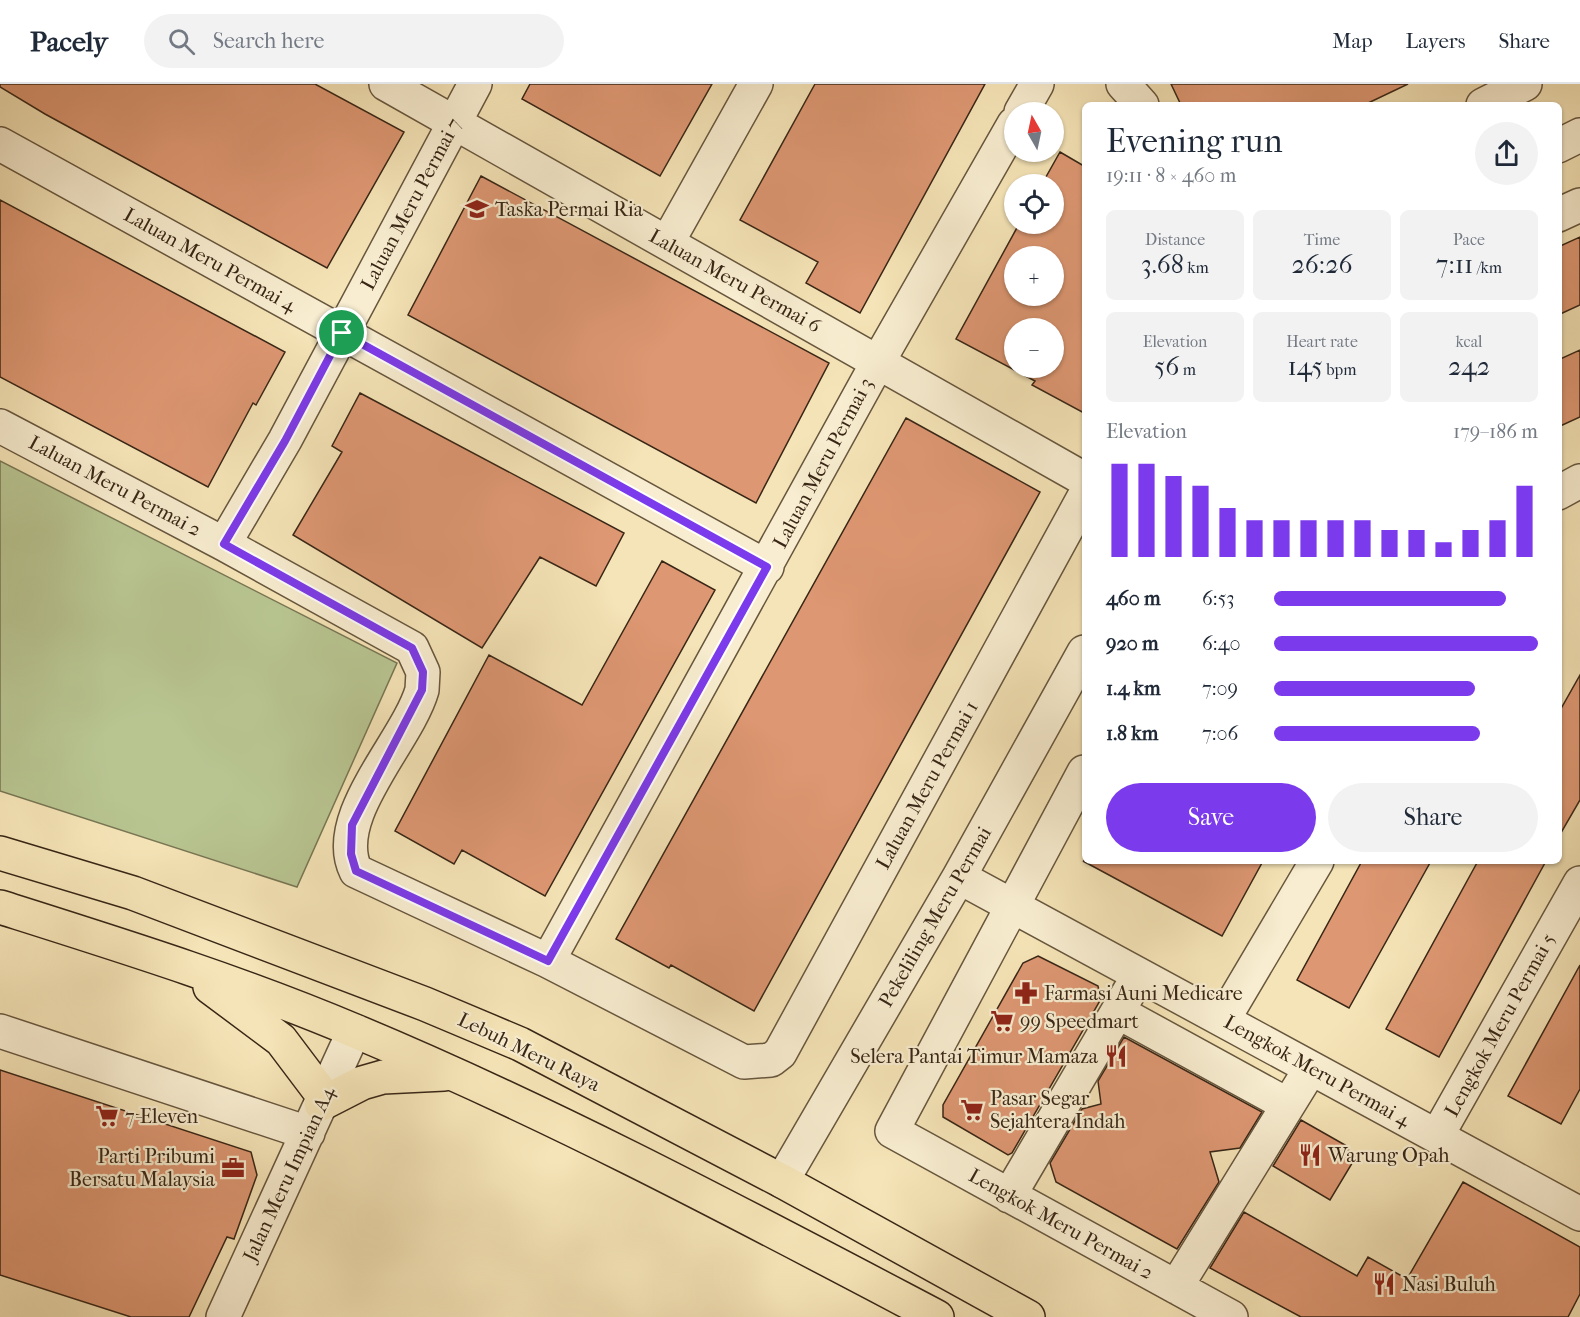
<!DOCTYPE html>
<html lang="en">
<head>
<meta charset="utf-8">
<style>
  :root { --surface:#fff; --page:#f2f2f3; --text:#1f2937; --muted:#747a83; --line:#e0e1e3; --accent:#7c3aed }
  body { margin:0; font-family:"IM FELL French Canon",serif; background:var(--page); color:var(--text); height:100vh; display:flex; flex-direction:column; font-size:22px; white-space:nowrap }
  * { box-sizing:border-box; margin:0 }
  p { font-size:20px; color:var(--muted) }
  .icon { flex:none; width:33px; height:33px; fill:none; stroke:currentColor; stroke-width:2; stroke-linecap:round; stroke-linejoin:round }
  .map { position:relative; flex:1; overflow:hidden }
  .side { position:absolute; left:1082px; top:18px; width:480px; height:762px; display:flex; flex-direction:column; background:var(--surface); border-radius:9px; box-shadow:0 2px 4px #0004 }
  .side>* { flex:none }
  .needle { width:39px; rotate:351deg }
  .fabs { position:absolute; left:1004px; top:18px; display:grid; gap:12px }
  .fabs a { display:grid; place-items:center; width:60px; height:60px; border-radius:50%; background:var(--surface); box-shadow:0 2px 4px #0004; font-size:30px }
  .pin { position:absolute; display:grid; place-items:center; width:51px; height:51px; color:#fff; margin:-26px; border:3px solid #fff; border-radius:50%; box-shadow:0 2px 6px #0007 }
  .round { display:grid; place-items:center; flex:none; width:63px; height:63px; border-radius:32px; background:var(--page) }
  .head { display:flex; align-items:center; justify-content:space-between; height:102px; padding:0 24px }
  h1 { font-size:33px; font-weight:600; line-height:45px }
  .stats { display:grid; grid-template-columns:repeat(3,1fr); gap:9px; height:102px; padding:6px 24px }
  .stats div { display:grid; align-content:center; border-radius:9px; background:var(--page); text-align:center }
  .stats b { font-size:26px; font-weight:600 }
  .stats small { font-size:16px; font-weight:400 }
  .stats p { font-size:16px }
  .chart { height:168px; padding:12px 24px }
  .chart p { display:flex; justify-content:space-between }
  .chart svg { width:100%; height:108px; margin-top:6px; stroke:var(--accent); stroke-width:6 }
  .button { display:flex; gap:12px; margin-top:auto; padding:12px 24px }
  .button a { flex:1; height:69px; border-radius:36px; background:var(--accent); color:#fff; font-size:24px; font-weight:600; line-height:69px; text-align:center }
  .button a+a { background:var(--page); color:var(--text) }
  ul { padding:0 24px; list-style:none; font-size:20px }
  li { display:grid; grid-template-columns:96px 72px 1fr; align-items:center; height:45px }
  li i { height:15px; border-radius:8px; background:var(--accent) }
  header { display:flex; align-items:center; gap:36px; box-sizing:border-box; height:84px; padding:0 30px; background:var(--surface); border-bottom:2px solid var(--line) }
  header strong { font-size:28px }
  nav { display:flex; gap:33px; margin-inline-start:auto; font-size:21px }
  .search { width:420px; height:54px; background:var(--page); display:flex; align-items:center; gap:15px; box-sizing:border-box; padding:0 21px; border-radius:33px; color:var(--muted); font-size:22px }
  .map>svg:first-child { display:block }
  .green { fill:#b8c591; stroke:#787654; stroke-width:1.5 }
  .building { fill:#dd9772; stroke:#382616; stroke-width:1.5; fill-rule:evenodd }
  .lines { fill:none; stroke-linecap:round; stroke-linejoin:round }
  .minor-casing { stroke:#67563e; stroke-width:36 }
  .major-casing { stroke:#382616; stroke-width:36 }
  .minor { stroke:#f8edd0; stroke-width:33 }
  .major { stroke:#f5e4b7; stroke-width:33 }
  .route-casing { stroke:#fff; stroke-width:12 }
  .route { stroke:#7c3aed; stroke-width:8 }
  .labels { text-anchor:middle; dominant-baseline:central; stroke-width:4.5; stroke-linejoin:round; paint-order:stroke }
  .street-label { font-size:20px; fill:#382616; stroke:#f8edd0 }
  .poi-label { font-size:20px; fill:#382616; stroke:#f8edd0; text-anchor:start }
</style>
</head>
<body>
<header>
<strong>Pacely</strong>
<div class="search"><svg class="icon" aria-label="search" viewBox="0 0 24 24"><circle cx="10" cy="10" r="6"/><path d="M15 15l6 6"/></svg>Search here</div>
<nav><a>Map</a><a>Layers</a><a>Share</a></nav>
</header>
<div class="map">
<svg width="1580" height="1233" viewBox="0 0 1580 1233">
  <rect width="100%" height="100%" fill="#f5e4b7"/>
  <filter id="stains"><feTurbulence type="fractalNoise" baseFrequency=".00333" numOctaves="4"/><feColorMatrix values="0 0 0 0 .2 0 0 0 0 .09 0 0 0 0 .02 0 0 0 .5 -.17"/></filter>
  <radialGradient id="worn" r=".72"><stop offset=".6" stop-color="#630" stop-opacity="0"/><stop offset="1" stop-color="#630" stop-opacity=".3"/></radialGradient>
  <path class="green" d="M 0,377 L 397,579 L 297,803 L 0,707 Z"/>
  <path class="building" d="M 0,0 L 315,0 L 404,48 L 327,184 L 45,30 L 0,3 Z
    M 530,0 L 712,0 L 660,92 L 522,15 Z
    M 815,0 L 985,0 L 860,229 L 806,199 L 818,178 L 740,136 Z
    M 1171,0 L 1408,0 L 1364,21 L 1181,21 Z
    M 1060,68 L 1084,82 L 1084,329 L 1032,301 L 1035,297 L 956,255 L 1019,140 L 1053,140 L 1053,100 L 1042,100 ZM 1014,172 L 1053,172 L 1053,212 L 1014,212 ZM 1014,244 L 1053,244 L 1053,284 L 1014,284 Z
    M 481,92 L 829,279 L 756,419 L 408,231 Z
    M 0,116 L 285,268 L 256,321 L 253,319 L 208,403 L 0,293 Z
    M 1580,153 L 1580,221 L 1558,231 L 1558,163 Z
    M 1580,266 L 1580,333 L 1558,343 L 1558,276 Z
    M 360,309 L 624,449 L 596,502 L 540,473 L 482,564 L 293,451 L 342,368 L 332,362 Z
    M 906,334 L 1040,408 L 754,927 L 671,881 L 669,884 L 616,855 Z
    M 662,477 L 715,506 L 545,812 L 462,766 L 454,780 L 395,747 L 489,571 L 582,621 Z
    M 1580,591 L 1580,716 L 1558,754 L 1558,630 Z
    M 1083,777 L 1263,777 L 1222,852 Z
    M 1362,777 L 1431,777 L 1349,924 L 1297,896 Z
    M 1478,777 L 1546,777 L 1439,973 L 1386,945 Z
    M 1038,872 L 1098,902 L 1101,915 L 1012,1069 L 1008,1071 L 943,1033 L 943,1021 L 1023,879 Z
    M 1580,881 L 1580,1005 L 1561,1040 L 1508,1012 Z
    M 1124,953 L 1262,1028 L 1240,1064 L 1210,1068 L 1219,1098 L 1177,1165 L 1056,1098 L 1050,1079 L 1082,1025 L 1101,1020 L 1098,997 Z
    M 0,986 L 251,1068 L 257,1091 L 234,1155 L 227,1153 L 189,1233 L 131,1233 L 0,1191 Z
    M 1301,1036 L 1345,1061 L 1343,1063 L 1357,1071 L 1330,1116 L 1273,1082 Z
    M 1463,1098 L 1580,1163 L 1580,1210 L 1568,1233 L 1301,1233 L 1210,1184 L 1244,1128 L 1357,1192 L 1368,1173 L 1407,1195 Z"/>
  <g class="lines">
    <g class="minor-casing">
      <path id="minor" d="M 386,0 L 1084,395
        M 1123,0 L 1142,21
        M 1483,21 L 1525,0
        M 1021,28 L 1037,0
        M 0,60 L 767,483
        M 1558,62 L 1580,51
        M 1558,131 L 1580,121
        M 667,159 L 756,0
        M 0,342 L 224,460 L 412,564 L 423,588 L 422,606 C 407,658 329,733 356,787 L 548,877 L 744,978 L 771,976 L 780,969 L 1084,413
        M 1558,409 L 1580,397
        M 224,460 L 285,356 L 475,0
        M 1084,688 L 892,1047 L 1231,1233
        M 959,793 L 1580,1130
        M 548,877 L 878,278 L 1014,40
        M 1118,928 L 1288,1021
        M 1223,936 L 1317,777
        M 0,947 L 308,1049
        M 1437,1052 L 1580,799
        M 782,1097 L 959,793 L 1084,568
        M 1009,1112 L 1139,891
        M 1176,1203 L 1311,984
        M 223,1233 L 354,947"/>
    </g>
    <g class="major-casing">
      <path id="major" d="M 0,769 L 133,809 L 425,920 L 520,960 L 782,1097 L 1028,1233
        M 0,823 C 120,861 239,898 355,947 C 554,1030 745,1132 937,1233
        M 210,903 L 281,956 L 324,1013
        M 321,1020 L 362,999 L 383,993 L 444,990"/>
    </g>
    <use href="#minor" class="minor"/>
    <use href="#major" class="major"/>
  </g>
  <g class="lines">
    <g class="route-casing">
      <path id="route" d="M 342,249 L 767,483 L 548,877 L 356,787 L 351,770 L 352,741 L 422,606 L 423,588 L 412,564 L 224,460 L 285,357 Z"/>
    </g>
    <use href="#route" class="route"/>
  </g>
  <defs>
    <g id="school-bare" transform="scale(1.8)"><path d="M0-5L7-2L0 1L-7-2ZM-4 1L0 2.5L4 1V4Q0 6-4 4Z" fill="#8f2418" stroke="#f8edd0" stroke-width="2.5" paint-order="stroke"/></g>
    <g id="pharmacy-bare" transform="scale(1.8)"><path d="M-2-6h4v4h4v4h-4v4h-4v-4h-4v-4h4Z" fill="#8f2418" stroke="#f8edd0" stroke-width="2.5" paint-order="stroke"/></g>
    <g id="supermarket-bare" transform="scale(1.8)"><path d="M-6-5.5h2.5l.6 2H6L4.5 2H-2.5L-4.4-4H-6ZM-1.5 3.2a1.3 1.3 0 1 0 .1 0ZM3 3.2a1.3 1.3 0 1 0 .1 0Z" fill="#8f2418" stroke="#f8edd0" stroke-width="2.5" paint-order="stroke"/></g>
    <g id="restaurant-bare" transform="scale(1.8)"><path d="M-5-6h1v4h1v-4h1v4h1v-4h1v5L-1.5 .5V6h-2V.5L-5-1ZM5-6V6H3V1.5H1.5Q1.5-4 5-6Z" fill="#8f2418" stroke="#f8edd0" stroke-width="2.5" paint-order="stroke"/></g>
    <g id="office-bare" transform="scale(1.8)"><path d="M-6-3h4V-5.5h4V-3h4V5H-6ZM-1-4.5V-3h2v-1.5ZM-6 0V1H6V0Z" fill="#8f2418" stroke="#f8edd0" stroke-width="2.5" paint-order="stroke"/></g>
  </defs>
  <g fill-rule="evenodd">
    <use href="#school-bare" x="477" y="125"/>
    <use href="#pharmacy-bare" x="1026" y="909"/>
    <use href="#supermarket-bare" x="1002" y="937"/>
    <use href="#restaurant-bare" x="1116" y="972"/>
    <use href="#supermarket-bare" x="972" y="1026"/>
    <use href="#supermarket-bare" x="107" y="1032"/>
    <use href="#restaurant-bare" x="1310" y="1071"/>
    <use href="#office-bare" x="233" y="1084"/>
    <use href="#restaurant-bare" x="1384" y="1200"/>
  </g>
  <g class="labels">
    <g class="street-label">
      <text transform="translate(411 120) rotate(-62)">Laluan Meru Permai 7</text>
      <text transform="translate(210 176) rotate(29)">Laluan Meru Permai 4</text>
      <text transform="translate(735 197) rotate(29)">Laluan Meru Permai 6</text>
      <text transform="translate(823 379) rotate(-62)">Laluan Meru Permai 3</text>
      <text transform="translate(115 402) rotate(28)">Laluan Meru Permai 2</text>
      <text transform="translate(927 701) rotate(-61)">Laluan Meru Permai 1</text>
      <text transform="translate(935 833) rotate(-60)">Pekeliling Meru Permai</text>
      <text transform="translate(1500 941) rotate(-61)">Lengkok Meru Permai 5</text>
      <text transform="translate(529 968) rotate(26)">Lebuh Meru Raya</text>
      <text transform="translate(1317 987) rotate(29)">Lengkok Meru Permai 4</text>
      <text transform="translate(289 1090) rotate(-65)">Jalan Meru Impian A4</text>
      <text transform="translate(1061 1140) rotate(29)">Lengkok Meru Permai 2</text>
    </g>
    <g class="poi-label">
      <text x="495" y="125">Taska Permai Ria</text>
      <text x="1044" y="909">Farmasi Auni Medicare</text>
      <text x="1020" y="937">99 Speedmart</text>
      <text x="1098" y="972" text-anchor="end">Selera Pantai Timur Mamaza</text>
      <text x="990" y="1014">Pasar Segar<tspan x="990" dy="23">Sejahtera Indah</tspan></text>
      <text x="125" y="1032">7-Eleven</text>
      <text x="1328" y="1071">Warung Opah</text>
      <text x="215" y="1072" text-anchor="end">Parti Pribumi<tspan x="215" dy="23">Bersatu Malaysia</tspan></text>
      <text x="1402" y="1200">Nasi Buluh</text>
    </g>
  </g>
  <rect width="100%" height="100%" filter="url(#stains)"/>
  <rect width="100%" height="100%" fill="url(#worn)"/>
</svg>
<div class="fabs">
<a><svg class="needle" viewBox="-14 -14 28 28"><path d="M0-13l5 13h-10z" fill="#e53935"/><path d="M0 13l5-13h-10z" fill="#747a83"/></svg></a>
<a><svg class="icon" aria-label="locate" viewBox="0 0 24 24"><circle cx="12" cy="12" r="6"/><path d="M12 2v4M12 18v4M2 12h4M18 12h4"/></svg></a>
<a>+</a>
<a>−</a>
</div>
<div class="pin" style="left:342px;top:249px;background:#1e9e55"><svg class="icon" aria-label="arrive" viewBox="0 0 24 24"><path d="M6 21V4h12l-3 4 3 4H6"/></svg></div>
<section class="side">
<div class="head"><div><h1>Evening run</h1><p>19:11 · 8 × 460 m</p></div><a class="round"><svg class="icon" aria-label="share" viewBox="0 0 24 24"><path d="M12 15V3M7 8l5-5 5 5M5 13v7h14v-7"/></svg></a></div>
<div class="stats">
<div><p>Distance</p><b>3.68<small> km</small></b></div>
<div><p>Time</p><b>26:26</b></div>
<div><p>Pace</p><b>7:11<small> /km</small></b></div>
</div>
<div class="stats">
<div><p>Elevation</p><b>56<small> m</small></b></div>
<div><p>Heart rate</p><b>145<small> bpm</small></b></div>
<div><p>kcal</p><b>242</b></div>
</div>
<div class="chart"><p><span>Elevation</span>179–186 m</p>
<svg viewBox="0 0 160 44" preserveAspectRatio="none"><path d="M5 44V6M15 44V6M25 44V11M35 44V15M45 44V24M55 44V29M65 44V29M75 44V29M85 44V29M95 44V29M105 44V33M115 44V33M125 44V38M135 44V33M145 44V29M155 44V15"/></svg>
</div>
<ul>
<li><b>460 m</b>6:53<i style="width:88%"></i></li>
<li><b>920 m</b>6:40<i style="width:100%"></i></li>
<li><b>1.4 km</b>7:09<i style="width:76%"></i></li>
<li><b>1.8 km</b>7:06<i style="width:78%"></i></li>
</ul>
<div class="button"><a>Save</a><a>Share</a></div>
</section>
</div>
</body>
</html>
